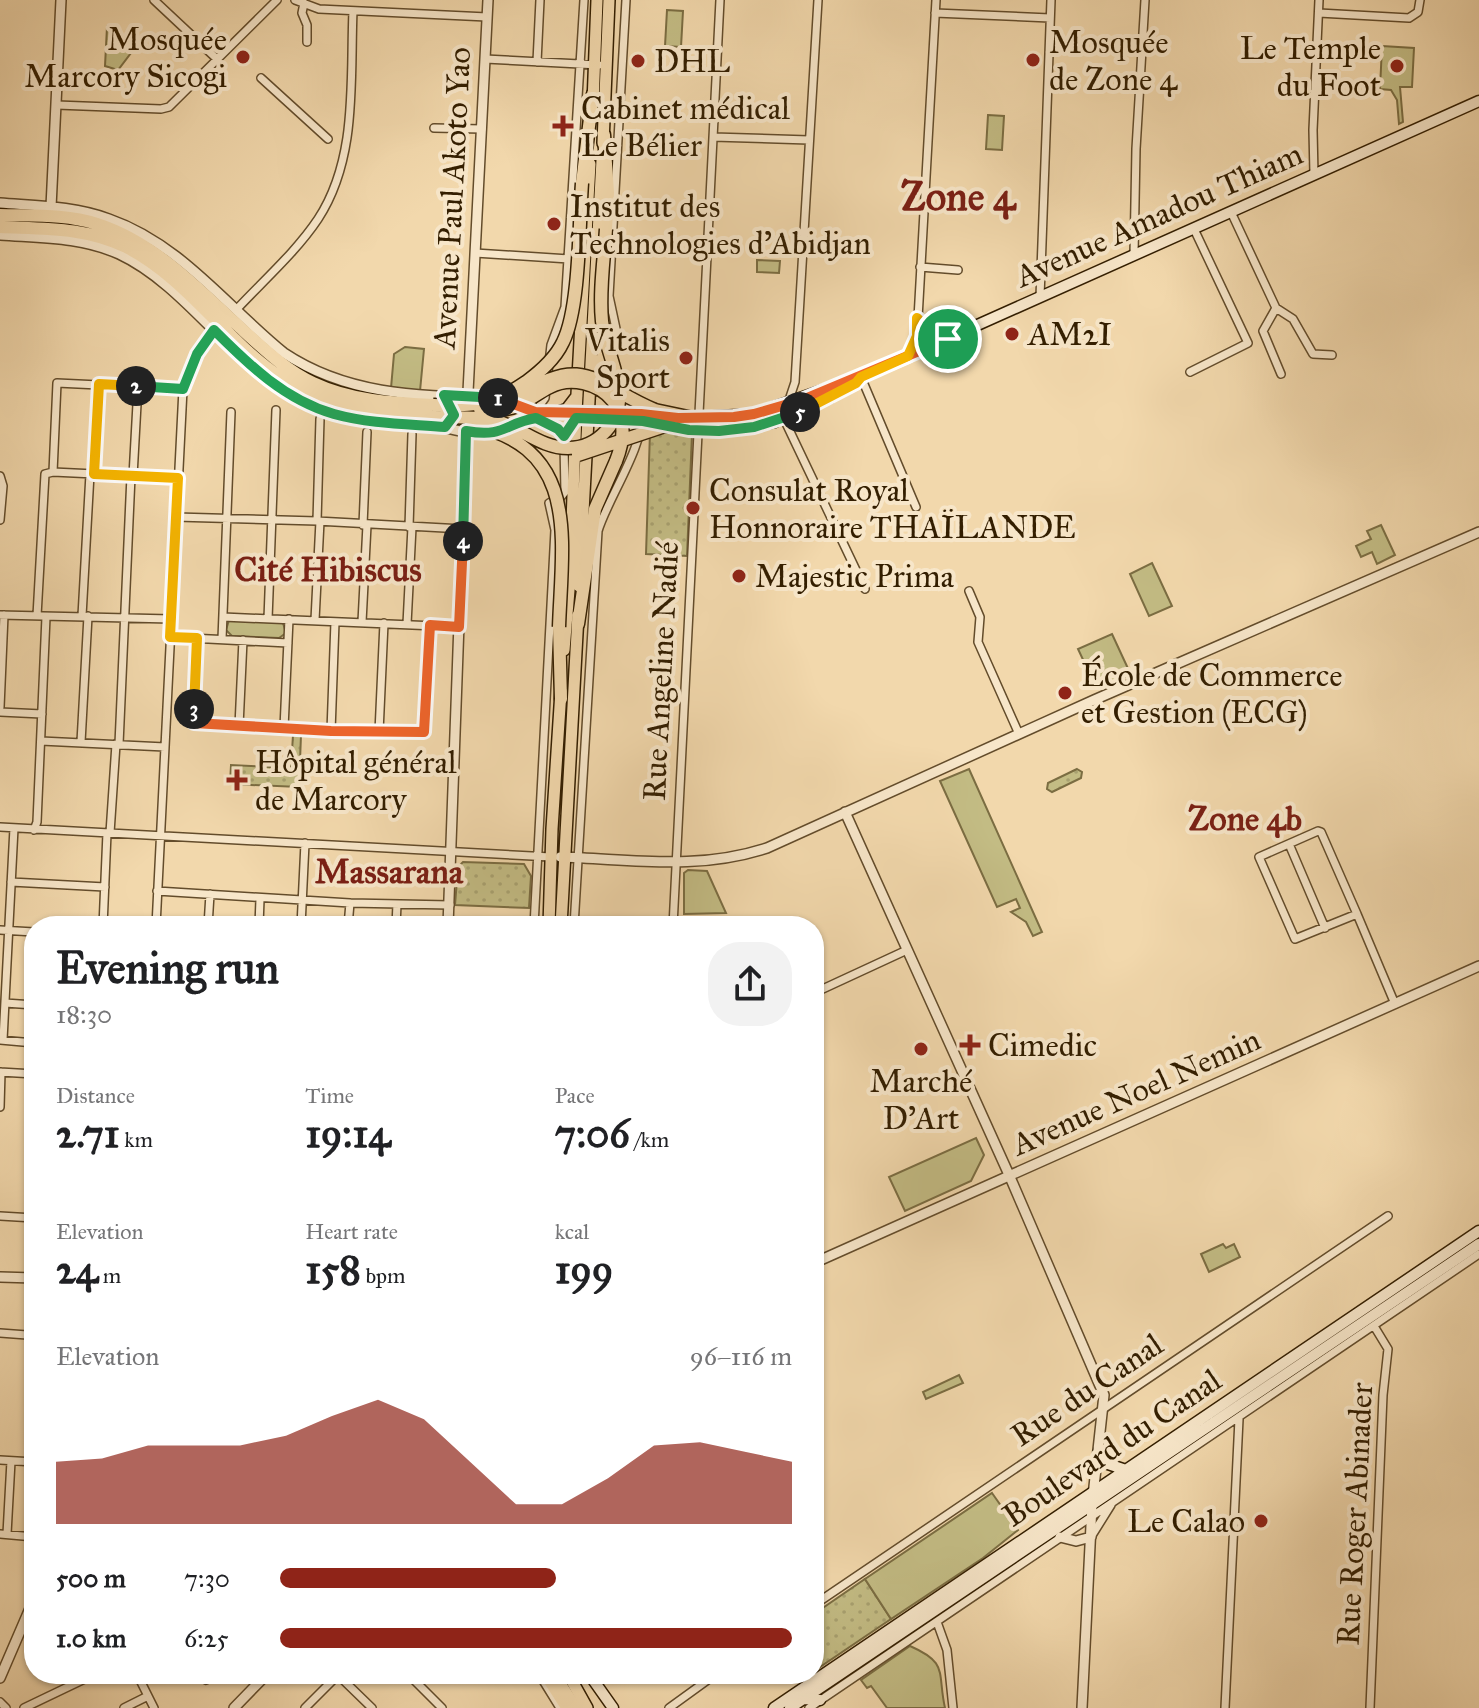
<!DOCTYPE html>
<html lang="en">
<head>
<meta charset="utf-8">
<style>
  :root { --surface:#fff; --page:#f2f2f2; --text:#202124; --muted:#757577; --accent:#8f2418 }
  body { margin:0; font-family:"IM FELL Great Primer",serif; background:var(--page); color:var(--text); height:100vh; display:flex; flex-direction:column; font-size:30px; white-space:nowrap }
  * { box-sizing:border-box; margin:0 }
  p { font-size:26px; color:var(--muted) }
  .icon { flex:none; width:44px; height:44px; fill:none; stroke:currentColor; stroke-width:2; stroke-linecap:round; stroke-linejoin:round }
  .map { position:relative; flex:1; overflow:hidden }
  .panel { position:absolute; left:24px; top:916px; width:800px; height:768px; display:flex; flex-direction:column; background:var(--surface); border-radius:32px; box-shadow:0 2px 6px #0004 }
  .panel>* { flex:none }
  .pin { position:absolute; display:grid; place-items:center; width:68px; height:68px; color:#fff; margin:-34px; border:4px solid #fff; border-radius:50%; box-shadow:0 2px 8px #0007 }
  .km { position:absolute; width:40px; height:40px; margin:-20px; border-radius:50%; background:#222; color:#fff; font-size:22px; line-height:40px; text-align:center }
  .round { display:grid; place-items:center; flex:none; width:84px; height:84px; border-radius:32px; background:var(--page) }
  .headline { display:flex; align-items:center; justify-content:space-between; height:136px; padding:0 32px }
  h1 { font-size:44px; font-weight:700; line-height:60px }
  .stats { display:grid; grid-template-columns:repeat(3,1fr); gap:12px; height:136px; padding:8px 32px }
  .stats div { display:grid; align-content:center }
  .stats b { font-size:40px; font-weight:700 }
  .stats small { font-size:22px; font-weight:400 }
  .stats p { font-size:22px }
  .chart { height:224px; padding:16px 32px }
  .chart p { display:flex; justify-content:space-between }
  .chart svg { width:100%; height:144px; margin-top:8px; fill:var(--accent); opacity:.7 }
  ul { padding:0 32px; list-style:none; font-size:26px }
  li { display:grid; grid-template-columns:128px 96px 1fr; align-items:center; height:60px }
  li i { height:20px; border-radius:10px; background:var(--accent) }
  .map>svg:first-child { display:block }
  .grass { fill:url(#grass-dots); stroke:#7b6d42; stroke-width:2 }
  .garden { fill:#c3bc84; stroke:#7b6d42; stroke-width:2 }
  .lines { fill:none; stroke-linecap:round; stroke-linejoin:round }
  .minor-casing { stroke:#634c2b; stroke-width:10 }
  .tertiary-casing { stroke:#634c2b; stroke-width:12 }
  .secondary-casing { stroke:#331e00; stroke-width:13 }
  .primary-casing { stroke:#331e00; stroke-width:14 }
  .trunk-casing { stroke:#331e00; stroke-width:14 }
  .motorway-casing { stroke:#331e00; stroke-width:15 }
  .minor { stroke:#f7e6c9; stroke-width:7 }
  .tertiary { stroke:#f7e6c9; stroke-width:9 }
  .secondary { stroke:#f7e6c9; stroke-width:10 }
  .primary { stroke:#f2d8ac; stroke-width:11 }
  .trunk { stroke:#f2d8ac; stroke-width:11 }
  .motorway { stroke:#f2d8ac; stroke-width:12 }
  .motorway-bridge-casing { stroke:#331e00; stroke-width:15; stroke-linecap:butt }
  .motorway-bridge { stroke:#f2d8ac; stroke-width:12 }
  .split-1-casing { stroke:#fff; stroke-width:16 }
  .split-2-casing { stroke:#fff; stroke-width:16 }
  .split-3-casing { stroke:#fff; stroke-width:16 }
  .split-4-casing { stroke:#fff; stroke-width:16 }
  .split-5-casing { stroke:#fff; stroke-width:16 }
  .split-6-casing { stroke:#fff; stroke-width:16 }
  .split-1 { stroke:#f0652b; stroke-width:10 }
  .split-2 { stroke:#22a559; stroke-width:10 }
  .split-3 { stroke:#f5b400; stroke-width:10 }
  .split-4 { stroke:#f0652b; stroke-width:10 }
  .split-5 { stroke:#22a559; stroke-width:10 }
  .split-6 { stroke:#f5b400; stroke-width:10 }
  .poi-dot { fill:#8f2418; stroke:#f7e6c9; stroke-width:3 }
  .labels { text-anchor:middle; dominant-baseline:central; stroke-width:8; stroke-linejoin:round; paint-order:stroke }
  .poi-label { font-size:32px; fill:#331e00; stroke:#f7e6c9; text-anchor:start }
  .street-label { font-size:32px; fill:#331e00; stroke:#f7e6c9 }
  .neighbourhood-label { font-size:34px; font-weight:bold; fill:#7a1f14; stroke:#f7e6c9 }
  .district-label { font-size:40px; font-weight:bold; fill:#7a1f14; stroke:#f7e6c9 }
</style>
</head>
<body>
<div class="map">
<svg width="1479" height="1708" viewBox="0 0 1479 1708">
  <defs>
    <pattern id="grass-dots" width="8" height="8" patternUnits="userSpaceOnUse" patternTransform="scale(2)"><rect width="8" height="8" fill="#c3bc84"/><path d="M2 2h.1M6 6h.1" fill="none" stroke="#a8a170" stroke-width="1.8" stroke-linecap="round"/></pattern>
  </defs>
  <rect width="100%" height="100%" fill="#f2d8ac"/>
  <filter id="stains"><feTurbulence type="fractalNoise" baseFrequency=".0025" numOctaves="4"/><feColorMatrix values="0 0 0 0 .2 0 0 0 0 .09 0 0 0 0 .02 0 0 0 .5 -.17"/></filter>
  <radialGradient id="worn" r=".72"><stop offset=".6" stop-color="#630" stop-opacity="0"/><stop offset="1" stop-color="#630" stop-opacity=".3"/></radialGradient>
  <path class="grass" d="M 650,432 L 692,434 L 687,556 L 646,554 Z
    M 293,735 L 301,735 L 299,787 L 230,784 L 231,765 L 291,768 Z
    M 1077,769 L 1082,772 L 1081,778 L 1052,792 L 1047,789 L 1048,783 Z
    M 463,862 L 524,864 L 531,876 L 529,908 L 455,905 L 458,867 Z
    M 865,1579 L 891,1619 L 814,1671 L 814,1614 Z"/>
  <path class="garden" d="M 667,10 L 683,11 L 681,47 L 665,46 Z
    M 107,27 L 122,41 L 137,45 L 118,70 L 105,66 Z
    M 1382,46 L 1414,48 L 1412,87 L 1400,87 L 1403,122 L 1399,124 L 1397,100 L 1391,90 L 1380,89 Z
    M 988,115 L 1004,116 L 1002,150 L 986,149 Z
    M 757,260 L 780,261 L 779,273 L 757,272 Z
    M 405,347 L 424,349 L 420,391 L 391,388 L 394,354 Z
    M 1381,525 L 1395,555 L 1377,564 L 1372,552 L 1361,557 L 1356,546 L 1371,539 L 1367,531 Z
    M 1152,563 L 1172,606 L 1149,616 L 1130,574 Z
    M 229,620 L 283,623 L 286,633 L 279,638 L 232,636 L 226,630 Z
    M 1112,634 L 1131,675 L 1099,687 L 1094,683 L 1078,649 Z
    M 969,769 L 1042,932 L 1033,936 L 1026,922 L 1011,912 L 1020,908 L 1016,899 L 997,907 L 940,781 Z
    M 688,870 L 707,871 L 726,913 L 684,914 L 684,873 Z
    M 976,1138 L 984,1155 L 971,1181 L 905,1211 L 889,1177 Z
    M 1223,1244 L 1226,1248 L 1234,1244 L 1240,1257 L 1209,1272 L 1201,1254 Z
    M 959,1375 L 963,1383 L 926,1399 L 923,1392 Z
    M 992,1493 L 1018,1530 L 983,1558 L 891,1619 L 865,1579 Z
    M 910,1646 C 949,1663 937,1672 945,1708 L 887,1708 L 871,1686 L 867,1688 L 861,1680 Z"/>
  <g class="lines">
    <g class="minor-casing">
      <path id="minor" d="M 154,0 L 218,60
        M 295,0 L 319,9 L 487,17
        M 304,3 L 302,13 L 307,25 L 307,42
        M 935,13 L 1050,18
        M 1319,13 L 1409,18 L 1418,12 L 1420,0
        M 485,59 L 599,65
        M 537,62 L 540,0
        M 261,78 L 328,139
        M 57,105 L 161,109 L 169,107 L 277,0
        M 434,128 L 482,129
        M 713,137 L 809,140
        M 1314,175 L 1313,130 L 1319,0
        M 1231,212 L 1276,308 L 1293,319 L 1313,354 L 1332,355
        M 475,253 L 569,259
        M 1134,254 L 1136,149 L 1145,0
        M 920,267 L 958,270
        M 1040,297 L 1051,0
        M 1276,308 L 1263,331 L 1281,374
        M 236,310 C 263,281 296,252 318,219 C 358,158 350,80 353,11
        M 917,318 L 930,332 L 946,339
        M 618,338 L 609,296 L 626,0
        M 909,355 L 917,336 L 936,0
        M 1190,372 L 1248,343 L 1194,229
        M 861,377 L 916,507
        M 788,403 L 795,382 L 818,0
        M 535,412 L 545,398 L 551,345 L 565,307 L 584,0
        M 784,419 L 865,589
        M 53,472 L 178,478
        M 94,474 L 99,384
        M 0,476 L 3,486 L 0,520
        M 133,476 L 138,386
        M 176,517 L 317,521 L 463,529
        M 317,521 L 320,419
        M 363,525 L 367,432
        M 409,527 L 412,434
        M 969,591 L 980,617 L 978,642 L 1019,734
        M 0,615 L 171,619
        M 37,616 L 45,474 L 53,472 L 57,383 L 183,389
        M 82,616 L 90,474
        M 223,617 L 459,627
        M 268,619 L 276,410
        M 315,620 L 320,521
        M 362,622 L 367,525
        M 407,624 L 412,527
        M 170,637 L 288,643
        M 197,638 L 193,723 L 421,733 L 425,730 L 430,625
        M 222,639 L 231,412
        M 0,707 L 4,615
        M 0,712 L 42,714
        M 239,726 L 243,640
        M 284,728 L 289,619
        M 331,731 L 335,622
        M 379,732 L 384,623
        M 41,741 L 165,747
        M 81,742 L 88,616
        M 119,744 L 131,476
        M 0,827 L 551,857
        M 34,830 L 37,822 L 46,617
        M 1318,831 L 1321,832 L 1357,914 L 1295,939 L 1259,857 Z
        M 110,833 L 116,744
        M 1289,844 L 1325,928
        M 11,882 L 105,887
        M 157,891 L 350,903 L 450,905
        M 1357,914 L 1395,1004
        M 103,926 L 107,833
        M 156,926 L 183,389 L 197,354 L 214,330
        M 208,926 L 210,894
        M 259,926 L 260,899
        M 301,926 L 305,843
        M 348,926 L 350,903
        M 396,926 L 397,904
        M 534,926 L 555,530 L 549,503 L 560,498 L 565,492 L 564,444
        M 574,926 L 598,531 C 607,500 646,443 641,414
        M 673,926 L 720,0
        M 0,930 L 34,932
        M 814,993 L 907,950
        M 5,1003 L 34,1005
        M 0,1040 L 34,1043
        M 3,1040 L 14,828
        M 0,1072 L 34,1074
        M 0,1107 L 1,1072
        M 0,1216 L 34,1218
        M 0,1333 L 27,1335
        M 0,1460 L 34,1462
        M 0,1534 L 34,1537
        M 7,1534 L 11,1461
        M 1091,1537 L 1111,1505
        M 814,1605 L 1388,1216
        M 937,1622 L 947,1650 L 953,1708
        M 137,1674 L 154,1708
        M 202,1674 L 206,1680 L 219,1674
        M 408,1674 L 442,1708
        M 539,1674 L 560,1708
        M 338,1675 L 372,1708
        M 0,1702 L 6,1708
        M 24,1708 L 95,1674
        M 124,1708 L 148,1696
        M 305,1708 L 339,1674
        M 669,1708 L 716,1674
        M 809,1708 L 1479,1254
        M 1225,1708 L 1239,1419
        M 1370,1708 L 1383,1395 L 1388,1349 L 1374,1326"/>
    </g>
    <g class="tertiary-casing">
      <path id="tertiary" d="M 0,203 C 37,206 74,206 109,219 C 181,244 227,307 284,353 C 347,395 417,396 491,398
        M 51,207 L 61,0
        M 0,235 C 41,238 81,237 119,254 C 164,275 200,318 235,351 C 303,416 345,419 434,426 C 452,428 470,435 488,434
        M 539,419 L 558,429 L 564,436
        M 510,428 L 536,418 L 576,418
        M 845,812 L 1010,1177 L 1104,1395 L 1092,1505 L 1082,1708
        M 560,857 C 632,859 696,871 767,848 L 1094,700 L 1479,532
        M 448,926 L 466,431 L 488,0
        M 814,1263 L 1479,966
        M 0,1277 L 34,1278
        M 1060,1537 L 1076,1541 L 1091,1537
        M 0,1678 L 34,1599
        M 234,1708 L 267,1674"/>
    </g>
    <g class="secondary-casing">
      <path id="secondary" d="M 583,412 L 667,417
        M 687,418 L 754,414 L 861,377 L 1479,101
        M 696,430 L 730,430 L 775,422
        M 1099,1451 L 1108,1464 L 1126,1470
        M 589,1674 L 613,1708
        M 803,1699 L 820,1700
        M 774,1708 L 1479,1231
        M 790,1708 L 1479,1244"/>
    </g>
    <g class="primary-casing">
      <path id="primary" d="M 554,1674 L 576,1708"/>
    </g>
    <g class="trunk-casing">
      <path id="trunk" d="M 593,103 L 597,0
        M 603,143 L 609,0
        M 599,390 C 600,370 598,349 618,338
        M 556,413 L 567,409 L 577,396
        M 555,418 L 567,427 L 573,438
        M 579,586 L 602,160
        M 564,650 L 570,578 L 576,412 L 590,164
        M 549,926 L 552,829 L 561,691
        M 561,926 L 578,615
        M 545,1674 L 567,1708
        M 568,1674 L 587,1708"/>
    </g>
    <g class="motorway-casing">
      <path id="motorway" d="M 604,135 L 608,193 L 606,229
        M 582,183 L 593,94
        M 0,215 C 33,216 66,214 97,224 C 156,243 200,291 245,332 C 266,351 287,371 313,383 C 351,401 392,403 433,405
        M 0,227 C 43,229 86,227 126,247 C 187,278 224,339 280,377 C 326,408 379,414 432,417
        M 655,410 L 693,418
        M 771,418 L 829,397
        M 578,624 L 595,509 L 616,461
        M 559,627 L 561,699"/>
    </g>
    <use href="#minor" class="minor"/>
    <use href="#tertiary" class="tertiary"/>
    <use href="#secondary" class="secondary"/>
    <use href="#primary" class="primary"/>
    <use href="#trunk" class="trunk"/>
    <use href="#motorway" class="motorway"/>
    <g class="motorway-bridge-casing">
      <path id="motorway-bridge" d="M 523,394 C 584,352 599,387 655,410
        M 433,405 C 472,407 493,405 526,382 C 541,371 555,359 563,342 C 580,308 579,224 582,183
        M 480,409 C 493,410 505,411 517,406 C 529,401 539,392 550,387 C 570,376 599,383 613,401 C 626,419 624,441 616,461
        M 432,417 C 456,418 483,415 505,424 C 526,432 544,448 568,448 C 582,448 596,442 606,431 C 636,397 606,359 602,321 C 599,291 604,259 606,229
        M 471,425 C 581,447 562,540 559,627
        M 578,455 L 665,426 L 731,424 L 771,418"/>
    </g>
    <use href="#motorway-bridge" class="motorway-bridge"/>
  </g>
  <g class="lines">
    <g class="split-1-casing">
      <path id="split-1" d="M 498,398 L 535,412 L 641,414 L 678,418 L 734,417 L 754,414 L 802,400 L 948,339"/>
    </g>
    <g class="split-2-casing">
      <path id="split-2" d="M 136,386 L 183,389 L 197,354 L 214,330 C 249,365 285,400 334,414 C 370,424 408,424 445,427 L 454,415 L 444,395 L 498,398"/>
    </g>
    <g class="split-3-casing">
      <path id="split-3" d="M 136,386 L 99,384 L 94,474 L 178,478 L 170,637 L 197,638 L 194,709"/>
    </g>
    <g class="split-4-casing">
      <path id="split-4" d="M 194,709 L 194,723 L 331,731 L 424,732 L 430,625 L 459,627 L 463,541"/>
    </g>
    <g class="split-5-casing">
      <path id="split-5" d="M 463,541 L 466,431 C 505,438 505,423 536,418 L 558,429 L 564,436 L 576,418 L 643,421 L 689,430 L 719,431 L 754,427 L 800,412"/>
    </g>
    <g class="split-6-casing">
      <path id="split-6" d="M 800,412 L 856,383 L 861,377 L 908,356 L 917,336 L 917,318 L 930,332 L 948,339"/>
    </g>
    <use href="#split-1" class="split-1"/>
    <use href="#split-2" class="split-2"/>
    <use href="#split-3" class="split-3"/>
    <use href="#split-4" class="split-4"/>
    <use href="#split-5" class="split-5"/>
    <use href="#split-6" class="split-6"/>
  </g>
  <g class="poi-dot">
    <circle cx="243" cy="57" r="8"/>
    <circle cx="1033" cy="60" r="8"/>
    <circle cx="638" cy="61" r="8"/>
    <circle cx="1397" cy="66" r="8"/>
    <path d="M559 114h8v8h8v8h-8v8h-8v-8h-8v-8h8z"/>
    <circle cx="554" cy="224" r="8"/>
    <circle cx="1012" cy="334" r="8"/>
    <circle cx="686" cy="358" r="8"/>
    <circle cx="693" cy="508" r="8"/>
    <circle cx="739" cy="576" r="8"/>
    <circle cx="1065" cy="693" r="8"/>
    <path d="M233 768h8v8h8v8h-8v8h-8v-8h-8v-8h8z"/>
    <path d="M966 1033h8v8h8v8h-8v8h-8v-8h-8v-8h8z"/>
    <circle cx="921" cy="1049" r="8"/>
    <circle cx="1261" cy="1521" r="8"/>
  </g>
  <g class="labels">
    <g class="poi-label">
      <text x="227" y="39" text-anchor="end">Mosquée<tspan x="227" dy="37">Marcory Sicogi</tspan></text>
      <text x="1049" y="42">Mosquée<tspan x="1049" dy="37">de Zone 4</tspan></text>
      <text x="1381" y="48" text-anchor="end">Le Temple<tspan x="1381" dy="37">du Foot</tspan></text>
      <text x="654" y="61">DHL</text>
      <text x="581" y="108">Cabinet médical<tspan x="581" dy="37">Le Bélier</tspan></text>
      <text x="570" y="206">Institut des<tspan x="570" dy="37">Technologies d'Abidjan</tspan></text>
      <text x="1028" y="334">AM2I</text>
      <text x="670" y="340" text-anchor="end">Vitalis<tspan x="670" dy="37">Sport</tspan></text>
      <text x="709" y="490">Consulat Royal<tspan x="709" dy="37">Honnoraire THAÏLANDE</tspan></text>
      <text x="755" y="576">Majestic Prima</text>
      <text x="1081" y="675">École de Commerce<tspan x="1081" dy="37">et Gestion (ECG)</tspan></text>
      <text x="255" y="762">Hôpital général<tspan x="255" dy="37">de Marcory</tspan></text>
      <text x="988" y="1045">Cimedic</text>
      <text x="921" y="1081" text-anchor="middle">Marché<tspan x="921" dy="37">D'Art</tspan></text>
      <text x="1245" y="1521" text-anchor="end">Le Calao</text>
    </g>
    <g class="street-label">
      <text transform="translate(452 198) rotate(-87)">Avenue Paul Akoto Yao</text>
      <text transform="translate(1159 215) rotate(-24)">Avenue Amadou Thiam</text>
      <text transform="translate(661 671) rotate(-87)">Rue Angeline Nadié</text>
      <text transform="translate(1136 1092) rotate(-24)">Avenue Noel Nemin</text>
      <text transform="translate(1087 1390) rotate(-34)">Rue du Canal</text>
      <text transform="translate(1112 1448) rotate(-34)">Boulevard du Canal</text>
      <text transform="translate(1355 1514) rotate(-87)">Rue Roger Abinader</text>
    </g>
    <g class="neighbourhood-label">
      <text x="328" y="569">Cité Hibiscus</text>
      <text x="1245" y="818">Zone 4b</text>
      <text x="389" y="871">Massarana</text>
    </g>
    <g class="district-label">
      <text x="958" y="196">Zone 4</text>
    </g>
  </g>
  <rect width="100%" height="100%" filter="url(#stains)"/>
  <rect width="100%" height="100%" fill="url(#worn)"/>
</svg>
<div class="pin" style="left:948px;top:339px;background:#1e9e55"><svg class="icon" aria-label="arrive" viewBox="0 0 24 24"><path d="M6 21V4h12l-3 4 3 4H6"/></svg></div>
<b class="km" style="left:498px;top:398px">1</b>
<b class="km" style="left:136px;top:386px">2</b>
<b class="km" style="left:194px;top:709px">3</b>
<b class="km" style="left:463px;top:541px">4</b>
<b class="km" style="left:800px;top:412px">5</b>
<section class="panel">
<div class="headline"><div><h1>Evening run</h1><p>18:30</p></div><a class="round"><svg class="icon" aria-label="share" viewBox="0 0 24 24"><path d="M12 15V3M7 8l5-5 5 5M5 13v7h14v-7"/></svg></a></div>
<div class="stats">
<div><p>Distance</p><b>2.71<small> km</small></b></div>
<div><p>Time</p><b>19:14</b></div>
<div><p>Pace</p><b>7:06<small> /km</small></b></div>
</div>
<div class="stats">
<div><p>Elevation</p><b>24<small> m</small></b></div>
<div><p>Heart rate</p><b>158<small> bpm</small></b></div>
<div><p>kcal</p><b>199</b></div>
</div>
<div class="chart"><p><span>Elevation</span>96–116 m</p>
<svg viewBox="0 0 160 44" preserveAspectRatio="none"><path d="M0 44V25L10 24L20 20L30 20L40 20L50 17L60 11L70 6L80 12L90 25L100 38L110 38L120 30L130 20L140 19L150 22L160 25V44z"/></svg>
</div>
<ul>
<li><b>500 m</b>7:30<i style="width:54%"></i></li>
<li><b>1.0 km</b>6:25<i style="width:100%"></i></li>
</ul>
</section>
</div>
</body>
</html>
